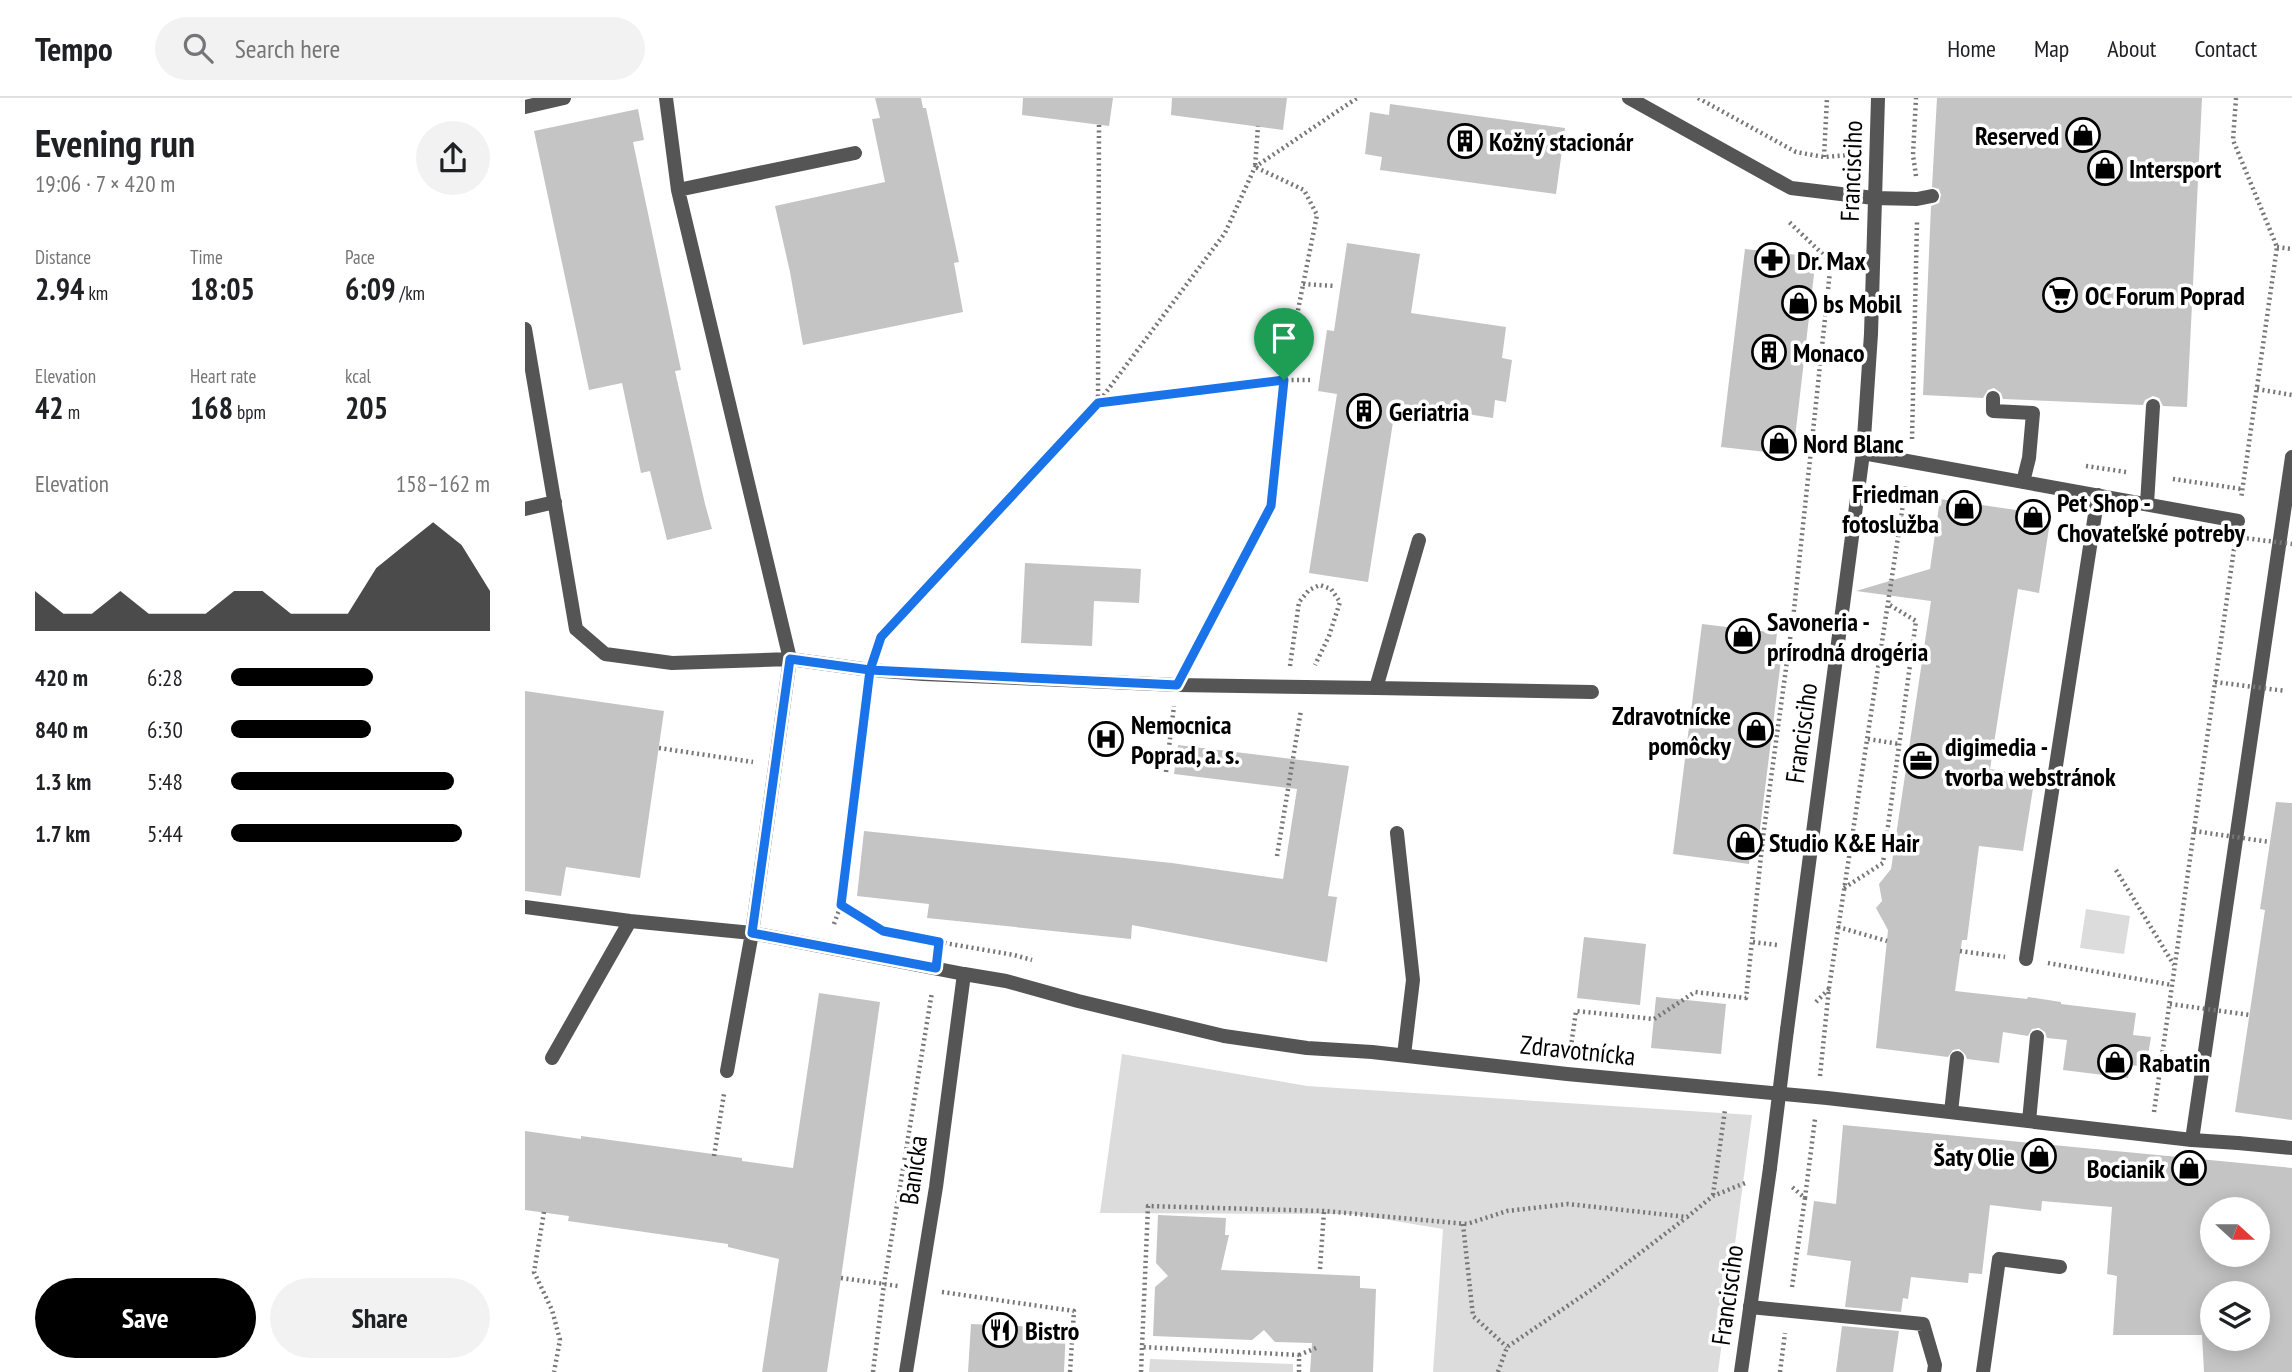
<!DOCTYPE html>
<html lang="en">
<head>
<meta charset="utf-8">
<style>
  :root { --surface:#fff; --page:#f2f2f2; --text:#202124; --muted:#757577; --line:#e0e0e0; --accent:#000 }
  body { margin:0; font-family:"PT Sans Narrow",sans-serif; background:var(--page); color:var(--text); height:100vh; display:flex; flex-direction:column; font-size:26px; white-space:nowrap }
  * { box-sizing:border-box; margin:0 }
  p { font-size:23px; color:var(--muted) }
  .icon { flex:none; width:38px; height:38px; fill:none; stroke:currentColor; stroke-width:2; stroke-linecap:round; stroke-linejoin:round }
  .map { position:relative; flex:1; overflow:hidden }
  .sheet { display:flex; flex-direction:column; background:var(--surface); width:525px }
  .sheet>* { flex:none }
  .needle { width:46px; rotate:111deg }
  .tools { position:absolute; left:1675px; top:1099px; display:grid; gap:14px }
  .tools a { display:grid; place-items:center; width:70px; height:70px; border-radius:50%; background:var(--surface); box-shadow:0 4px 18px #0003; font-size:35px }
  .pin { position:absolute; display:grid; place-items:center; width:60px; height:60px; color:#fff; margin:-72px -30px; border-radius:50% 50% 50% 0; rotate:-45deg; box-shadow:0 0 7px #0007 }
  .pin .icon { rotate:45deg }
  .round { display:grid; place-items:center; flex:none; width:74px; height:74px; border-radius:37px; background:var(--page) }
  .summary { display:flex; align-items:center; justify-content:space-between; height:119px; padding:0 35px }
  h1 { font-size:38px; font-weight:800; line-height:52px }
  .figures { display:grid; grid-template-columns:repeat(3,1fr); gap:10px; height:119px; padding:7px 35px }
  .figures div { display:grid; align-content:center }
  .figures b { font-size:30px; font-weight:800 }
  .figures small { font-size:19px; font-weight:400 }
  .figures p { font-size:19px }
  .chart { height:196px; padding:14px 35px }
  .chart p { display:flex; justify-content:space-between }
  .chart svg { width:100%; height:126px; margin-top:7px; fill:var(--accent); opacity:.7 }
  .action { display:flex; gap:14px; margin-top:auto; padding:14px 35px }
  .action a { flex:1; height:80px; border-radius:42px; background:var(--accent); color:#fff; font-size:28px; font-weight:800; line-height:80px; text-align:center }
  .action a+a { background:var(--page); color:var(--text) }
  ul { padding:0 35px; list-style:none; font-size:23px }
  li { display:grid; grid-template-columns:112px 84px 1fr; align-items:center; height:52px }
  li i { height:18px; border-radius:9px; background:var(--accent) }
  header { display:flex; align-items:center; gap:42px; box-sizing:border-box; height:98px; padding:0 35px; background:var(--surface); border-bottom:2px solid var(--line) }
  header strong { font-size:33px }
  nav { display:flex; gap:38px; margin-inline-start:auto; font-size:24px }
  .search { width:490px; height:63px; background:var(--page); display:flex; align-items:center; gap:18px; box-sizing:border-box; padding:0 24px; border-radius:38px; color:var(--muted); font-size:26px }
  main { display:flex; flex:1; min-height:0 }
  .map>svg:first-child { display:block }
  .green { fill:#dcdcdc }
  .building { fill:#c4c4c4; fill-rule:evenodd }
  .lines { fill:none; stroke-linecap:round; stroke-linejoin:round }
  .path { stroke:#777; stroke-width:4.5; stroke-dasharray:2 3.5; stroke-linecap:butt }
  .service { stroke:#555; stroke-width:14 }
  .pedestrian { stroke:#555; stroke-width:14 }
  .minor { stroke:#555; stroke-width:14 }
  .path-bridge { stroke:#777; stroke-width:4.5; stroke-dasharray:2 3.5; stroke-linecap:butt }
  .minor-bridge { stroke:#555; stroke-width:14 }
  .route-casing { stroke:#fff; stroke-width:14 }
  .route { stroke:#1a73e8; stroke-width:9 }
  .labels { text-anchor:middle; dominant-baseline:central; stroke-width:7; stroke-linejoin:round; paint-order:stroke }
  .poi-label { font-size:26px; font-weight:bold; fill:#000; stroke:#fff; text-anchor:start }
  .street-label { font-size:26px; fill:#000; stroke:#fff }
</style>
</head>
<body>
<header>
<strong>Tempo</strong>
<div class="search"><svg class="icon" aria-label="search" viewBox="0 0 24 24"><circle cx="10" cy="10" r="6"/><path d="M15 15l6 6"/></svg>Search here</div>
<nav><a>Home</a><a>Map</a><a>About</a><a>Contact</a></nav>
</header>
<main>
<section class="sheet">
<div class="summary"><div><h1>Evening run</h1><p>19:06 · 7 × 420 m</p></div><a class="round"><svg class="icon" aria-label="share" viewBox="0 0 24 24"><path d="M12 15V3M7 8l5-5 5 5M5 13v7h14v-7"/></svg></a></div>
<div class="figures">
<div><p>Distance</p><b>2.94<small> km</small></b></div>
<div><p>Time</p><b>18:05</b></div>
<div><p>Pace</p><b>6:09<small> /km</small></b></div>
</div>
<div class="figures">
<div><p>Elevation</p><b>42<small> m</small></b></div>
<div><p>Heart rate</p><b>168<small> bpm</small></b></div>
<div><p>kcal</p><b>205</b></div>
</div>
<div class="chart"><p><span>Elevation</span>158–162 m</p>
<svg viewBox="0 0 160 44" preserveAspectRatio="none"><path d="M0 44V30L10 38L20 38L30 30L40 38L50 38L60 38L70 30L80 30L90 38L100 38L110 38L120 22L130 14L140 6L150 14L160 30V44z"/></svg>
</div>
<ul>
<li><b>420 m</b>6:28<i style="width:55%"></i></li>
<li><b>840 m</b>6:30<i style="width:54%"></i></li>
<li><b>1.3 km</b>5:48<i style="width:86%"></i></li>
<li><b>1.7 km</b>5:44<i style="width:89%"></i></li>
</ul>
<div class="action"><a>Save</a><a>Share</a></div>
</section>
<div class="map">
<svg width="1767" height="1274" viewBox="0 0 1767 1274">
  <rect width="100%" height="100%" fill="#fff"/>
  <path class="green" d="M 1561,811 L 1605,818 L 1599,856 L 1555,850 Z
    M 597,956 L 782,988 L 1227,1017 L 1193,1274 L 908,1274 L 918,1131 L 828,1116 L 575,1115 Z
    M 625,1261 L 768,1266 L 768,1274 L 624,1274 Z"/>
  <path class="building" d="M 350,0 L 396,0 L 398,10 L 401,10 L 434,164 L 429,165 L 438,214 L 278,247 L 265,174 L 250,108 L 360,84 L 347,21 L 355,20 Z
    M 498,0 L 588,0 L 584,28 L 497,17 Z
    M 647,0 L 762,0 L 758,32 L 646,17 Z
    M 1412,0 L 1677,0 L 1662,309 L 1638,308 L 1634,300 L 1628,298 L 1620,302 L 1618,307 L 1478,301 L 1476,295 L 1469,290 L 1463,292 L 1458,300 L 1398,297 L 1406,108 L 1414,105 L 1416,97 L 1414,91 L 1407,89 Z
    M 865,6 L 1040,30 L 1031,96 L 855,72 L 857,59 L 840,56 L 845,14 L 864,17 Z
    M 113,11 L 119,42 L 108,44 L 156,272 L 150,273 L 180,406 L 187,431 L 142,442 L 125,373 L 116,375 L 97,285 L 64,292 L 9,33 Z
    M 822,145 L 895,156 L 886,215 L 981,229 L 977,260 L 987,262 L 981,304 L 970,302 L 968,320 L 871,305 L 843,484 L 784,475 L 812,296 L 793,293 L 802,232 L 809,233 Z
    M 1220,151 L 1291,159 L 1268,357 L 1196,349 Z
    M 1415,401 L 1526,417 L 1514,495 L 1493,491 L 1465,671 L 1510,678 L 1498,753 L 1454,748 L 1442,842 L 1437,842 L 1430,893 L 1502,901 L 1503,899 L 1536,904 L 1536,906 L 1611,915 L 1608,937 L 1626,939 L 1621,969 L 1605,967 L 1603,980 L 1538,972 L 1542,942 L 1522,940 L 1520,934 L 1514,930 L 1507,931 L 1503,938 L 1478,934 L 1474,965 L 1442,961 L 1440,956 L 1434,951 L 1428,952 L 1423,959 L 1351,950 L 1363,832 L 1351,810 L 1357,803 L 1354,786 L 1366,771 L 1406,503 L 1331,493 L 1405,471 Z
    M 500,465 L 616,471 L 614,505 L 569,503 L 567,548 L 496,545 Z
    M 1177,526 L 1252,535 L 1250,553 L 1257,554 L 1233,747 L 1226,746 L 1224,766 L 1148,756 Z
    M 0,593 L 139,613 L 115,780 L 41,769 L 36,798 L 0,793 Z
    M 653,647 L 824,668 L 803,798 L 812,799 L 802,864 L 607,827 L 606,841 L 402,820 L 404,806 L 332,798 L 339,733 L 647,765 L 758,781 L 772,691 L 649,676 Z
    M 1751,704 L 1767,705 L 1767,1022 L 1710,1014 L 1740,812 L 1735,811 Z
    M 1059,839 L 1121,846 L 1115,907 L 1052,900 Z
    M 294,895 L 355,904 L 316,1180 L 302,1274 L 237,1274 L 254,1161 L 203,1149 L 203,1146 L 43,1123 L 44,1118 L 0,1112 L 0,1033 L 56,1041 L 56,1038 L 217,1060 L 217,1063 L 268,1070 Z
    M 1131,899 L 1201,906 L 1196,956 L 1126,950 Z
    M 1318,1027 L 1767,1070 L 1767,1274 L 1679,1274 L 1677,1237 L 1588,1237 L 1592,1178 L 1582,1176 L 1587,1109 L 1517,1103 L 1516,1113 L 1465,1107 L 1457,1176 L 1444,1175 L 1443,1185 L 1386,1179 L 1383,1201 L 1378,1200 L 1376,1214 L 1320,1209 L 1326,1163 L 1282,1157 L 1289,1103 L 1311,1106 ZM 1687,1111 L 1732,1111 L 1732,1157 L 1687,1157 ZM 1687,1195 L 1732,1195 L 1732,1241 L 1687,1241 Z
    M 633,1117 L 701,1120 L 700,1137 L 704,1137 L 696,1172 L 835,1178 L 835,1190 L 851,1191 L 848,1274 L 785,1274 L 787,1245 L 750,1244 L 739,1232 L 727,1242 L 628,1238 L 630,1189 L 643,1178 L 631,1165 Z
    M 446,1226 L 541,1230 L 539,1274 L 443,1274 Z
    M 1317,1228 L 1374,1233 L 1368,1274 L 1311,1274 Z"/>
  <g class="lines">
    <path class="path" d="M 1173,0 L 1271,54 L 1299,59 L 1325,57
      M 1711,0 L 1708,42 L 1752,149 L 1716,401
      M 574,27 L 573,305 L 759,282 L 788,282
      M 1299,59 L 1302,0
      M 1391,78 L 1388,57 L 1391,0
      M 1752,149 L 1767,151
      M 778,186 L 810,188
      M 1732,291 L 1767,297
      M 1387,341 L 1392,124
      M 1561,368 L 1601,374
      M 1648,381 L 1717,391
      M 1381,391 L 1397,393
      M 1376,420 L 1411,428
      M 352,551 L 356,539 L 573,305 L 700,135 L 730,69 L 832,0
      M 664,564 L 746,408 L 759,282 L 792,117 L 779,92 L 730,69 L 733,28
      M 765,568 L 774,504 L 784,492 L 795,487 L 806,491 L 815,504 L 804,538 L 790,567
      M 343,594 L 316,807 L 361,834
      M 1343,641 L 1374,646
      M 134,650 L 228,664
      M 641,674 L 649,608
      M 752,758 L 776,612
      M 1591,772 L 1649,867
      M 1319,790 L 1358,765 L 1391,523 L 1363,506
      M 309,826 L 316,807
      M 1313,829 L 1362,843
      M 401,841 L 414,843
      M 414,844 L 489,857 L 507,862
      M 1228,844 L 1252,847
      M 1435,853 L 1480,859
      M 1523,865 L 1647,887
      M 1291,904 L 1304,891
      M 1045,955 L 1051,913 L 1129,921 L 1170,894 L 1221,900 L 1238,739 L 1269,512 L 1306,164 L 1263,123
      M 1295,978 L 1304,890 L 1381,387
      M 1629,1014 L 1710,444
      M 189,1058 L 199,996
      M 1188,1097 L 1200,1012
      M 1280,1100 L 1290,1021
      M 19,1114 L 9,1174 L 27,1212 L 35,1242 L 29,1274
      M 938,1126 L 948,1218 L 982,1249
      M 795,1171 L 799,1113
      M 316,1180 L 373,1188
      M 1267,1189 L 1280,1100 L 1267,1089
      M 417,1194 L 549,1213 L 545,1274
      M 774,1257 L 791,1250
      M 348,1274 L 359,1186 L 407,894
      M 616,1274 L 617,1249
      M 774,1274 L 774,1257 L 617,1249 L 623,1108 L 799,1113 L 942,1126 L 982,1113 L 1043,1106 L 1162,1119 L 1188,1098 L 1220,1085
      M 973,1274 L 982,1249 L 1069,1190 L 1161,1120
      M 1255,1274 L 1260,1235"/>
    <path class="service" d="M 0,9 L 39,0
      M 153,92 L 330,55
      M 0,231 L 51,531 L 80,556 L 147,565 L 265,561 L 345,572 L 398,576 L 652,587 L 851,590 L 894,442
      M 1468,300 L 1468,313 L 1508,315 L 1504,360 L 1498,384
      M 1338,355 L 1713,423
      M 1622,406 L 1628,308
      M 0,411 L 30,404
      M 851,590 L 1067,594
      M 872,735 L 888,882 L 879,957
      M 0,809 L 105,823 L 227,835 L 265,561 L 153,92 L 141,0
      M 1501,861 L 1573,397
      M 27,960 L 105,823
      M 202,973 L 227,835 L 439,876
      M 1426,1014 L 1432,960
      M 1504,1023 L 1512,939
      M 1713,1045 L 1667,1042 L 1767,359
      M 1225,1209 L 1398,1226 L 1410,1267 L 1409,1274
      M 1458,1274 L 1474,1161 L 1535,1169"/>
    <path class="pedestrian" d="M 1713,1045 L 1767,1050"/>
    <path class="minor" d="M 1104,0 L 1266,90 L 1349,100 L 1392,101 L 1407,98
      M 1262,932 L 1338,355 L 1346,236 L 1353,0
      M 381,1274 L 411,1089 L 439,876 L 481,883 L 553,903 L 699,938 L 782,950 L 847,954 L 1042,976 L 1302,1000 L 1667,1042
      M 1216,1274 L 1245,1070"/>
    <path class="path-bridge" d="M 1711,439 L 1767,446
      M 1690,584 L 1761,593
      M 1669,733 L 1745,744
      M 1645,906 L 1725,917"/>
    <path class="minor-bridge" d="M 1245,1070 L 1262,932"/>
  </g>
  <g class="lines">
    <g class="route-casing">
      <path id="route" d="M 759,282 L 573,305 L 356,539 L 345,572 L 265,561 L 227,835 L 411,870 L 414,844 L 358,833 L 316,807 L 345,572 L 652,587 L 746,408 L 759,282"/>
    </g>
    <use href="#route" class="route"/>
  </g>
  <defs>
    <g id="shop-ring" transform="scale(1.75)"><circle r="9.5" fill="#fff" stroke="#000" stroke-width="1.5"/><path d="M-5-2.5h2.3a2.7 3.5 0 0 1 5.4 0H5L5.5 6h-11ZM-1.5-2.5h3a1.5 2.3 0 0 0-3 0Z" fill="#000"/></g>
    <g id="building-ring" transform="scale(1.75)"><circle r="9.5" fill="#fff" stroke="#000" stroke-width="1.5"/><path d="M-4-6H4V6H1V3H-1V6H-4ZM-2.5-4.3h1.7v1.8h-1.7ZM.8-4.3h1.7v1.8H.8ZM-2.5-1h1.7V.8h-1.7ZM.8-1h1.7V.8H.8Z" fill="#000"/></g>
    <g id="pharmacy-ring" transform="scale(1.75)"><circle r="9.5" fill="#fff" stroke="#000" stroke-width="1.5"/><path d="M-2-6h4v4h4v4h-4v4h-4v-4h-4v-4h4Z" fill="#000"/></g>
    <g id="supermarket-ring" transform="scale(1.75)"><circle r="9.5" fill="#fff" stroke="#000" stroke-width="1.5"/><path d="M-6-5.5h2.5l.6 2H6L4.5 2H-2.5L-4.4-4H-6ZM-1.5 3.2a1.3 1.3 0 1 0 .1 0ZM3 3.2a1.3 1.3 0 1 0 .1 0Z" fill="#000"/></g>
    <g id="hospital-ring" transform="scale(1.75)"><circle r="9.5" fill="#fff" stroke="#000" stroke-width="1.5"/><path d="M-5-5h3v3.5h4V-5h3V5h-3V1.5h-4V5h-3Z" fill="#000"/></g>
    <g id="office-ring" transform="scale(1.75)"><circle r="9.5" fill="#fff" stroke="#000" stroke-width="1.5"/><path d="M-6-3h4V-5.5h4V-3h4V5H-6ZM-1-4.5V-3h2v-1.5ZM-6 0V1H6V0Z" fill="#000"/></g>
    <g id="restaurant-ring" transform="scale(1.75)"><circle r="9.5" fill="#fff" stroke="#000" stroke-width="1.5"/><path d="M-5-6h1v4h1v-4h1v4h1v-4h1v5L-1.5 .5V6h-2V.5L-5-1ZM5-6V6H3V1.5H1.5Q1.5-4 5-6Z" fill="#000"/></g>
  </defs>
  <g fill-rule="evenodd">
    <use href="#shop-ring" x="1558" y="37"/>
    <use href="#building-ring" x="940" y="43"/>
    <use href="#shop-ring" x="1580" y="70"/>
    <use href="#pharmacy-ring" x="1247" y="162"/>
    <use href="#supermarket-ring" x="1535" y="197"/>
    <use href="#shop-ring" x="1274" y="205"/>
    <use href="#building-ring" x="1244" y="254"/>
    <use href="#building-ring" x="839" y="313"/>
    <use href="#shop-ring" x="1254" y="345"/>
    <use href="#shop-ring" x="1439" y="410"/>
    <use href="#shop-ring" x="1508" y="419"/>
    <use href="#shop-ring" x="1218" y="538"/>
    <use href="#shop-ring" x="1231" y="632"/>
    <use href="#hospital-ring" x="581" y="641"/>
    <use href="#office-ring" x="1396" y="663"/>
    <use href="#shop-ring" x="1220" y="744"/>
    <use href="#shop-ring" x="1590" y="964"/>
    <use href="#shop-ring" x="1514" y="1058"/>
    <use href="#shop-ring" x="1664" y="1070"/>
    <use href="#restaurant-ring" x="475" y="1232"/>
  </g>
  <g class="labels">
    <g class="poi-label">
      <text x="1534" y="37" text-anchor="end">Reserved</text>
      <text x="964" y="43">Kožný stacionár</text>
      <text x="1604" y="70">Intersport</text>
      <text x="1272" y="162">Dr. Max</text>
      <text x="1560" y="197">OC Forum Poprad</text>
      <text x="1298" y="205">bs Mobil</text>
      <text x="1268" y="254">Monaco</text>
      <text x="864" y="313">Geriatria</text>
      <text x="1278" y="345">Nord Blanc</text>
      <text x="1414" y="395" text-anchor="end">Friedman<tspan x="1414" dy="30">fotoslužba</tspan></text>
      <text x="1532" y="404">Pet Shop -<tspan x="1532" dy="30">Chovateľské potreby</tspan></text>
      <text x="1242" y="523">Savoneria -<tspan x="1242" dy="30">prírodná drogéria</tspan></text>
      <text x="1206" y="617" text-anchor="end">Zdravotnícke<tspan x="1206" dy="30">pomôcky</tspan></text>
      <text x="606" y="626">Nemocnica<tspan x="606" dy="30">Poprad, a. s.</tspan></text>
      <text x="1420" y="648">digimedia -<tspan x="1420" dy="30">tvorba webstránok</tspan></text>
      <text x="1244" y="744">Studio K&amp;E Hair</text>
      <text x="1614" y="964">Rabatin</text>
      <text x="1490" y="1058" text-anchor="end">Šaty Olie</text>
      <text x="1640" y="1070" text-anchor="end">Bocianik</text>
      <text x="500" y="1232">Bistro</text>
    </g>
    <g class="street-label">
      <text transform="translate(1326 73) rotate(-88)">Francisciho</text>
      <text transform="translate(1276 635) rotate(-82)">Francisciho</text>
      <text transform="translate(1053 952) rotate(6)">Zdravotnícka</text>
      <text transform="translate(388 1072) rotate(-82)">Banícka</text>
      <text transform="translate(1202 1197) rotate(-82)">Francisciho</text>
    </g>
  </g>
</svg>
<div class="tools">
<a><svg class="needle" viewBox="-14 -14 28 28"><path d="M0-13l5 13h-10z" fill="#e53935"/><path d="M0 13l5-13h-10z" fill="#757577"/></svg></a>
<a><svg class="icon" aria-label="layers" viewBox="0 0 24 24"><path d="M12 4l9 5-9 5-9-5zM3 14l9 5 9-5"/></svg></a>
</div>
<div class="pin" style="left:759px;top:282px;background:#1e9e55"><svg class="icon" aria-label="arrive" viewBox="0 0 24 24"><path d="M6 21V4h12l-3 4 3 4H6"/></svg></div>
</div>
</main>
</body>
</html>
